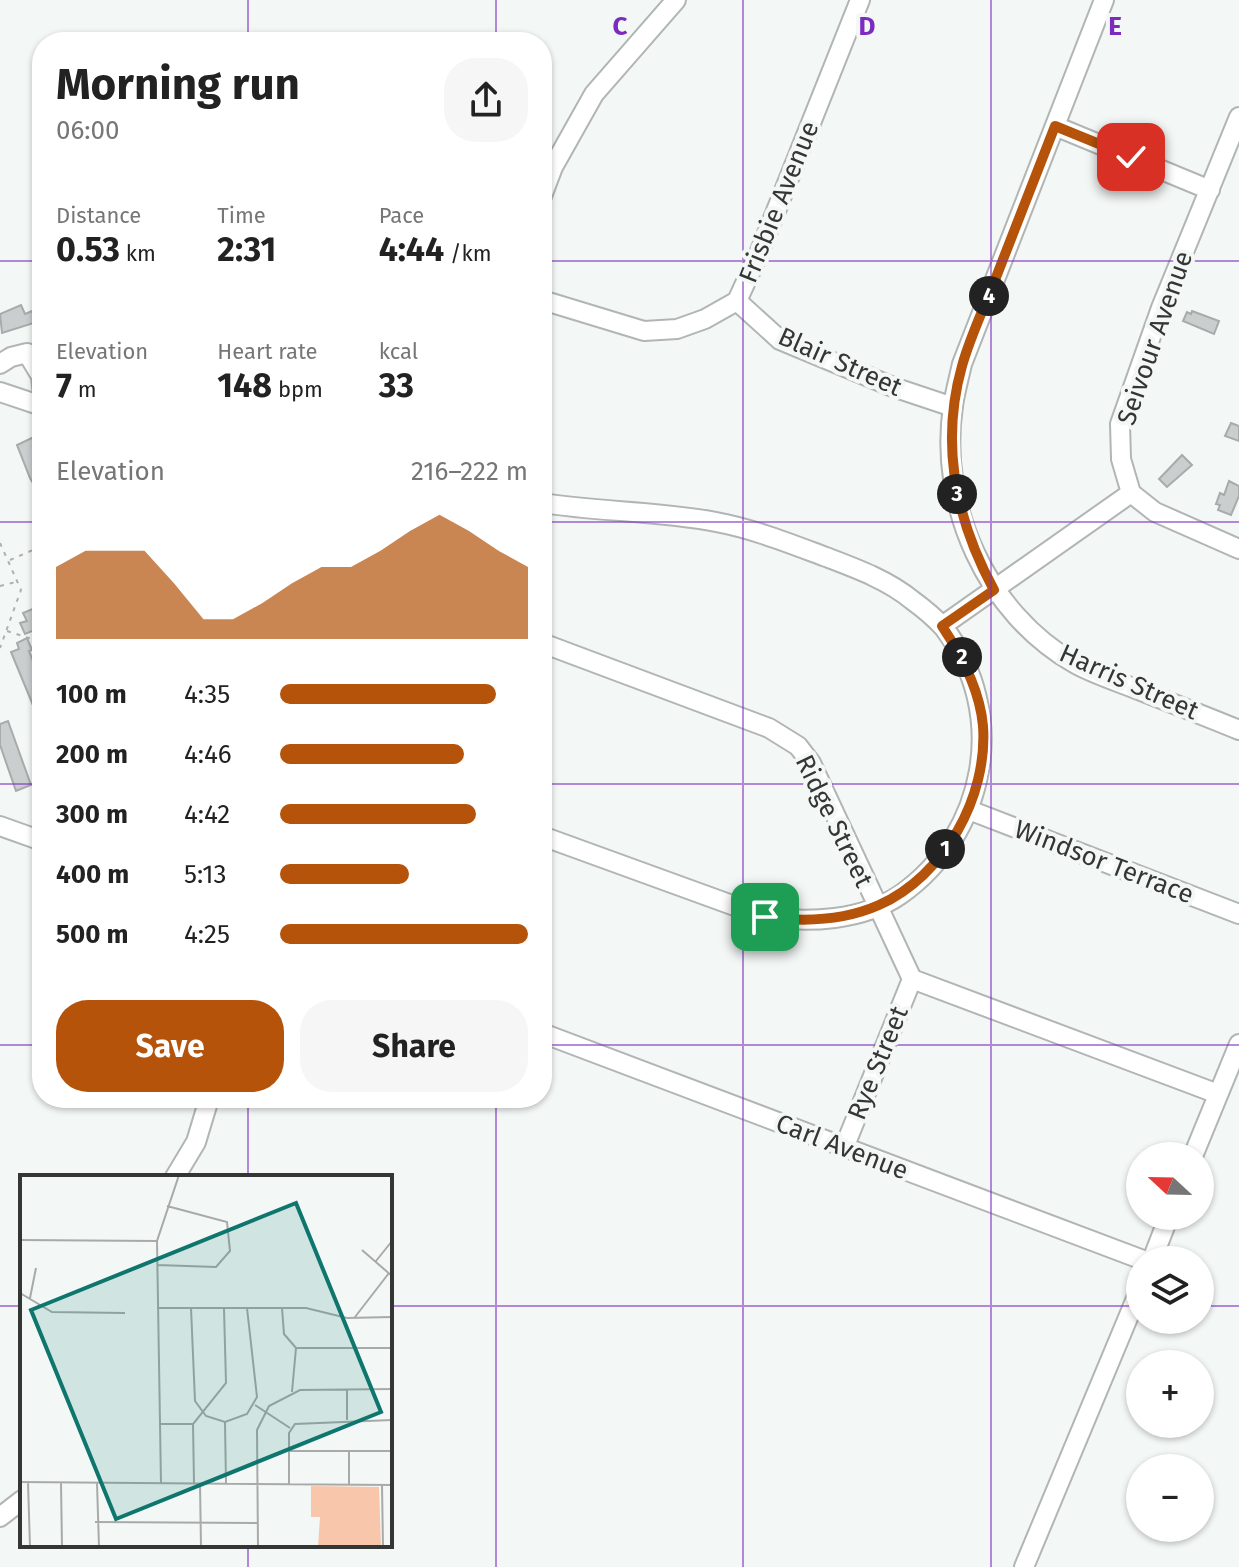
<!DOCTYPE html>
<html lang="en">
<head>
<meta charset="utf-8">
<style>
  :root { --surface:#fff; --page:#f6f6f6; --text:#222; --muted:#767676; --accent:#b45309 }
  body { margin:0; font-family:"Fira Sans",sans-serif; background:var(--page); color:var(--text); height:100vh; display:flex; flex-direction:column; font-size:30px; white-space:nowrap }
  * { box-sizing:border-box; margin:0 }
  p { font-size:26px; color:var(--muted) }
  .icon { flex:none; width:44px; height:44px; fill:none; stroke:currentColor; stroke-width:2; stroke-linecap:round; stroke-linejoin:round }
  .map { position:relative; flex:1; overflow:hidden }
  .sheet { position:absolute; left:32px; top:32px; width:520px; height:1076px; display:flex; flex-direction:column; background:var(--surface); border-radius:32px; box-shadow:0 2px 6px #0004 }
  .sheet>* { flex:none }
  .needle { width:52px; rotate:292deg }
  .buttons { position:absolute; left:1126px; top:1142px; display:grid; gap:16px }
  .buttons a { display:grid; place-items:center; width:88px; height:88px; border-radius:50%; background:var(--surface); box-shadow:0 2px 6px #0004; font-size:40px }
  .pin { position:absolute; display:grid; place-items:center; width:68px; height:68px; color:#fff; margin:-34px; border-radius:16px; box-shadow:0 4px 12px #0006 }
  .km { position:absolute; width:40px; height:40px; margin:-20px; border-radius:50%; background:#222; color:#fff; font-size:22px; line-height:40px; text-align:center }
  .round { display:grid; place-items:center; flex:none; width:84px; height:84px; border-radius:32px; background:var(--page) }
  .summary { display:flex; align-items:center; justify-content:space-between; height:136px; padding:0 24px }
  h1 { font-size:44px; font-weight:700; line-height:60px }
  .stats { display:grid; grid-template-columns:repeat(3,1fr); gap:12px; height:136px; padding:8px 24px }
  .stats div { display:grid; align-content:center }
  .stats b { font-size:34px; font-weight:700 }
  .stats small { font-size:22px; font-weight:400 }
  .stats p { font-size:22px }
  .chart { height:224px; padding:16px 24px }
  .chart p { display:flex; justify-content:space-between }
  .chart svg { width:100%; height:144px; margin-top:8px; fill:var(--accent); opacity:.7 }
  .button { display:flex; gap:16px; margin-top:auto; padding:16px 24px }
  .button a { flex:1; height:92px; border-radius:32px; background:var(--accent); color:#fff; font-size:32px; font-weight:700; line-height:92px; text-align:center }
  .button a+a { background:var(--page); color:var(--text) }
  ul { padding:0 24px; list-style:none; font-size:26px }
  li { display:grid; grid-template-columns:128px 96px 1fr; align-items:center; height:60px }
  li i { height:20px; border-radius:10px; background:var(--accent) }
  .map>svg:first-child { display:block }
  .building { fill:#cbcece; stroke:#a7abaa; stroke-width:2 }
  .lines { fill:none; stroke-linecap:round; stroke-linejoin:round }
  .minor-casing { stroke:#b1b5b4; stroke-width:22 }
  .path { stroke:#adb1b0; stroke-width:2; stroke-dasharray:4 6; stroke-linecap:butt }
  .minor { stroke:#fff; stroke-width:18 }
  .route-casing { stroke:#fff; stroke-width:16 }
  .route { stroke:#b45309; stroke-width:10 }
  .grid { fill:none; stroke:#7b2cbf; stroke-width:2; stroke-opacity:0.55 }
  .labels { text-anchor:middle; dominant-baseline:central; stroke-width:8; stroke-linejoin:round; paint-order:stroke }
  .street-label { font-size:26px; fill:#343635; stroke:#f3f7f6 }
  .inset-road { fill:none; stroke:#a7aaa9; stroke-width:2 }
  .view { fill:#0f766e; fill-opacity:0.15; stroke:#0f766e; stroke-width:4 }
  .inset-edge { fill:none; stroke:#343635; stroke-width:4 }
  .grid-label { font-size:26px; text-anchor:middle; font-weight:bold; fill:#7b2cbf; stroke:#f3f7f6; stroke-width:8; stroke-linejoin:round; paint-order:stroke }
</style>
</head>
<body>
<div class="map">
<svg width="1239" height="1567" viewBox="0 0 1239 1567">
  <rect width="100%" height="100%" fill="#f3f7f6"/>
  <path class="building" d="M 21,305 L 25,314 L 32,311 L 37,322 L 2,333 L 0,314 Z
    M 1192,311 L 1219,321 L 1214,334 L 1183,321 L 1187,312 L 1191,314 Z
    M 1231,423 L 1239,426 L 1239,441 L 1225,436 Z
    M 34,437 L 42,463 L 42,508 L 40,495 L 30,478 L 17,445 Z
    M 1182,455 L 1192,465 L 1167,487 L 1159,479 Z
    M 1229,481 L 1239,486 L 1239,496 L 1231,515 L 1218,510 L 1220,505 L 1216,504 L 1220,493 L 1224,495 Z
    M 42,605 L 42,623 L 36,626 L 37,629 L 25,634 L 20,623 L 27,621 L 23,613 Z
    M 27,638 L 32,650 L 29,651 L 42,683 L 42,727 L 11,652 L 19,649 L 17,643 Z
    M 8,721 L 31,785 L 16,791 L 0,745 L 0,724 Z"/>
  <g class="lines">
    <g class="minor-casing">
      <path id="minor" d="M 1104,0 L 962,364 C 959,378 955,392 953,406 C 938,506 987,613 1074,663 C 1093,674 1116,681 1136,689 C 1171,703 1205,716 1239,730
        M 1239,117 L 1161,308 L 1120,424 L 1121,459 L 1131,493 L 1155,512 L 1239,549
        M 1055,126 L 1210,190
        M 542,196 L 553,167 L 594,94 L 676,0
        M 542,300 L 644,331 L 677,329 L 705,319 L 737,301 L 760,251 L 860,0
        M 737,301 L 780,340 L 893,387 L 953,407
        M 0,364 L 11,357 L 27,353 L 41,376 L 42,387
        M 0,392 L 42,406
        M 542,503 C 600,512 659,511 716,522 C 754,529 791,544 826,557 C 855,568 888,580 912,600 C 923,608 935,618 944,628 C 1009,713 987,834 900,895 C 862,921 809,923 765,917 L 542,836
        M 942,626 L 1131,493
        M 542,643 L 769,728 L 798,746 L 811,763 L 912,979 L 1218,1094
        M 969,810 L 1239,914
        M 0,826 L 42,841
        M 542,1033 L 1143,1260
        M 844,1148 L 912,979
        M 1193,1156 L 1239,1044
        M 175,1177 L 196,1142 L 209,1099
        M 1152,1260 L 1169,1216
        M 0,1517 L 22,1500
        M 1024,1567 L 1140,1289"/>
    </g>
    <path class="path" d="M 0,543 L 21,590 L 0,648
      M 10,560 L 42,546
      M 0,586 L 16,582
      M 7,631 L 32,639"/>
    <use href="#minor" class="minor"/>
  </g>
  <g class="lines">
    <g class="route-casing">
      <path id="route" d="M 765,917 C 803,922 843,921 879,905 C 944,876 988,797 983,726 C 980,690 962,656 942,626 L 994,590 C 956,520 940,444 962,366 C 970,337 984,308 995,280 C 1015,229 1035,177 1055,126 L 1131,157"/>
    </g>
    <use href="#route" class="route"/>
  </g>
  <path class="grid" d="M 248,0 L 248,42M 496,0 L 496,42M 743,0 L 743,1567M 991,0 L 991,1567M 0,261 L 42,261M 542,261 L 1239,261M 0,522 L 42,522M 542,522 L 1239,522M 0,784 L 42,784M 542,784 L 1239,784M 0,1045 L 42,1045M 542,1045 L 1239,1045M 248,1098 L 248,1177M 496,1098 L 496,1567M 0,1306 L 22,1306M 390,1306 L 1140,1306M 1200,1306 L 1239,1306M 248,1545 L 248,1567"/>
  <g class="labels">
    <g class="street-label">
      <text transform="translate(779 202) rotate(-68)">Frisbie Avenue</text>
      <text transform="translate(1155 338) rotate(-71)">Seivour Avenue</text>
      <text transform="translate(840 362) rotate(24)">Blair Street</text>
      <text transform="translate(1129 682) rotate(24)">Harris Street</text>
      <text transform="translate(834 821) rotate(64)">Ridge Street</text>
      <text transform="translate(1104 862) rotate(21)">Windsor Terrace</text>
      <text transform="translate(878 1063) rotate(-68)">Rye Street</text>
      <text transform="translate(842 1147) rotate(21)">Carl Avenue</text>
    </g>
  </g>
  <g transform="translate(20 1175)">
    <rect width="372" height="372" fill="#f3f7f6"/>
    <path d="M 291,311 L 359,312 L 361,372 L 298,372 L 300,342 L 291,342 Z" fill="#f8c6aa"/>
    <path class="inset-road" d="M 0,65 L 137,66M 342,75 L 372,101M 356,86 L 372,66M 137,90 L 196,92 L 210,76 L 207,47 L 147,31M 0,118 L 32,137 L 105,138M 10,123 L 16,93M 137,133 L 286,133 L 327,143 L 372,142M 171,133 L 175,226 L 186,241 L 205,247 L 227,239 L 237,222 L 227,133M 262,133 L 264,159 L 276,173 L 372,173M 335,142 L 369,98M 272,217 L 276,173M 235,230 L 270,253M 327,245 L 327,215M 205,247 L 206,309M 140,249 L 173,249M 268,276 L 372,276M 329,276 L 329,310M 0,307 L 372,310M 8,307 L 10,372M 41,308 L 42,372M 77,308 L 79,372M 174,308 L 173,249 L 206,208 L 204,134M 141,309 L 137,66 L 159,0M 180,309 L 181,372M 269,309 L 269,258 L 275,249 L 372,245M 362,310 L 363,372M 75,347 L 238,348M 238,372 L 237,255 L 249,231 L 280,215 L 372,214"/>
    <path class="view" d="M 276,28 L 361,237 L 96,344 L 11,135 Z"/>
    <rect width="372" height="372" class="inset-edge"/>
  </g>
  <g class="grid-label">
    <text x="620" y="35">C</text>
    <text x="867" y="35">D</text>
    <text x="1115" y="35">E</text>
  </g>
</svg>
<div class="buttons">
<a><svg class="needle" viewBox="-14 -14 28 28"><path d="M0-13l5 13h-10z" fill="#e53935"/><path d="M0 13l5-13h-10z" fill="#767676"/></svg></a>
<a><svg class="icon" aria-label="layers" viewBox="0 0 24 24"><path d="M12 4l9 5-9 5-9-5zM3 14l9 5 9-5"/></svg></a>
<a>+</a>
<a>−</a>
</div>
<div class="pin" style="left:765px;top:917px;background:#1e9e55"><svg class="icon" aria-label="arrive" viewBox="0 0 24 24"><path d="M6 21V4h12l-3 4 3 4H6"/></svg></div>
<div class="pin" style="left:1131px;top:157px;background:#d93025"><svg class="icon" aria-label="check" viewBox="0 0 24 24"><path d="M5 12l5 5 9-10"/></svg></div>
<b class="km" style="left:945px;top:849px">1</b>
<b class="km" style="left:962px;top:657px">2</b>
<b class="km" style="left:957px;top:494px">3</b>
<b class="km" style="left:989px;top:296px">4</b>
<section class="sheet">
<div class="summary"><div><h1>Morning run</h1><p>06:00</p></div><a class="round"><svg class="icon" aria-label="share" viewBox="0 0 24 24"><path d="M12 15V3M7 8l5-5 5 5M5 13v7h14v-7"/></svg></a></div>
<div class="stats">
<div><p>Distance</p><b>0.53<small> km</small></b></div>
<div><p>Time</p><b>2:31</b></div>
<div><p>Pace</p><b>4:44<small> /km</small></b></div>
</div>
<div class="stats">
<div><p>Elevation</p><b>7<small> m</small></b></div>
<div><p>Heart rate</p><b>148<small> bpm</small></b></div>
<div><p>kcal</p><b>33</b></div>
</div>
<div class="chart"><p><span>Elevation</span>216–222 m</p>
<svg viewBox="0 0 160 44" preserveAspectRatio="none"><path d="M0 44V22L10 17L20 17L30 17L40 27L50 38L60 38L70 33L80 27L90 22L100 22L110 17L120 11L130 6L140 11L150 17L160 22V44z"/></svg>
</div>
<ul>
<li><b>100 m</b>4:35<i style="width:87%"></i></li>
<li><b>200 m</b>4:46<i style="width:74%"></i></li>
<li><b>300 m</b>4:42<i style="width:79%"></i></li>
<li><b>400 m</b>5:13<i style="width:52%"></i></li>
<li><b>500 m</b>4:25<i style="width:100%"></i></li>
</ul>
<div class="button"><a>Save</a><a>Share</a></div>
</section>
</div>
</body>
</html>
